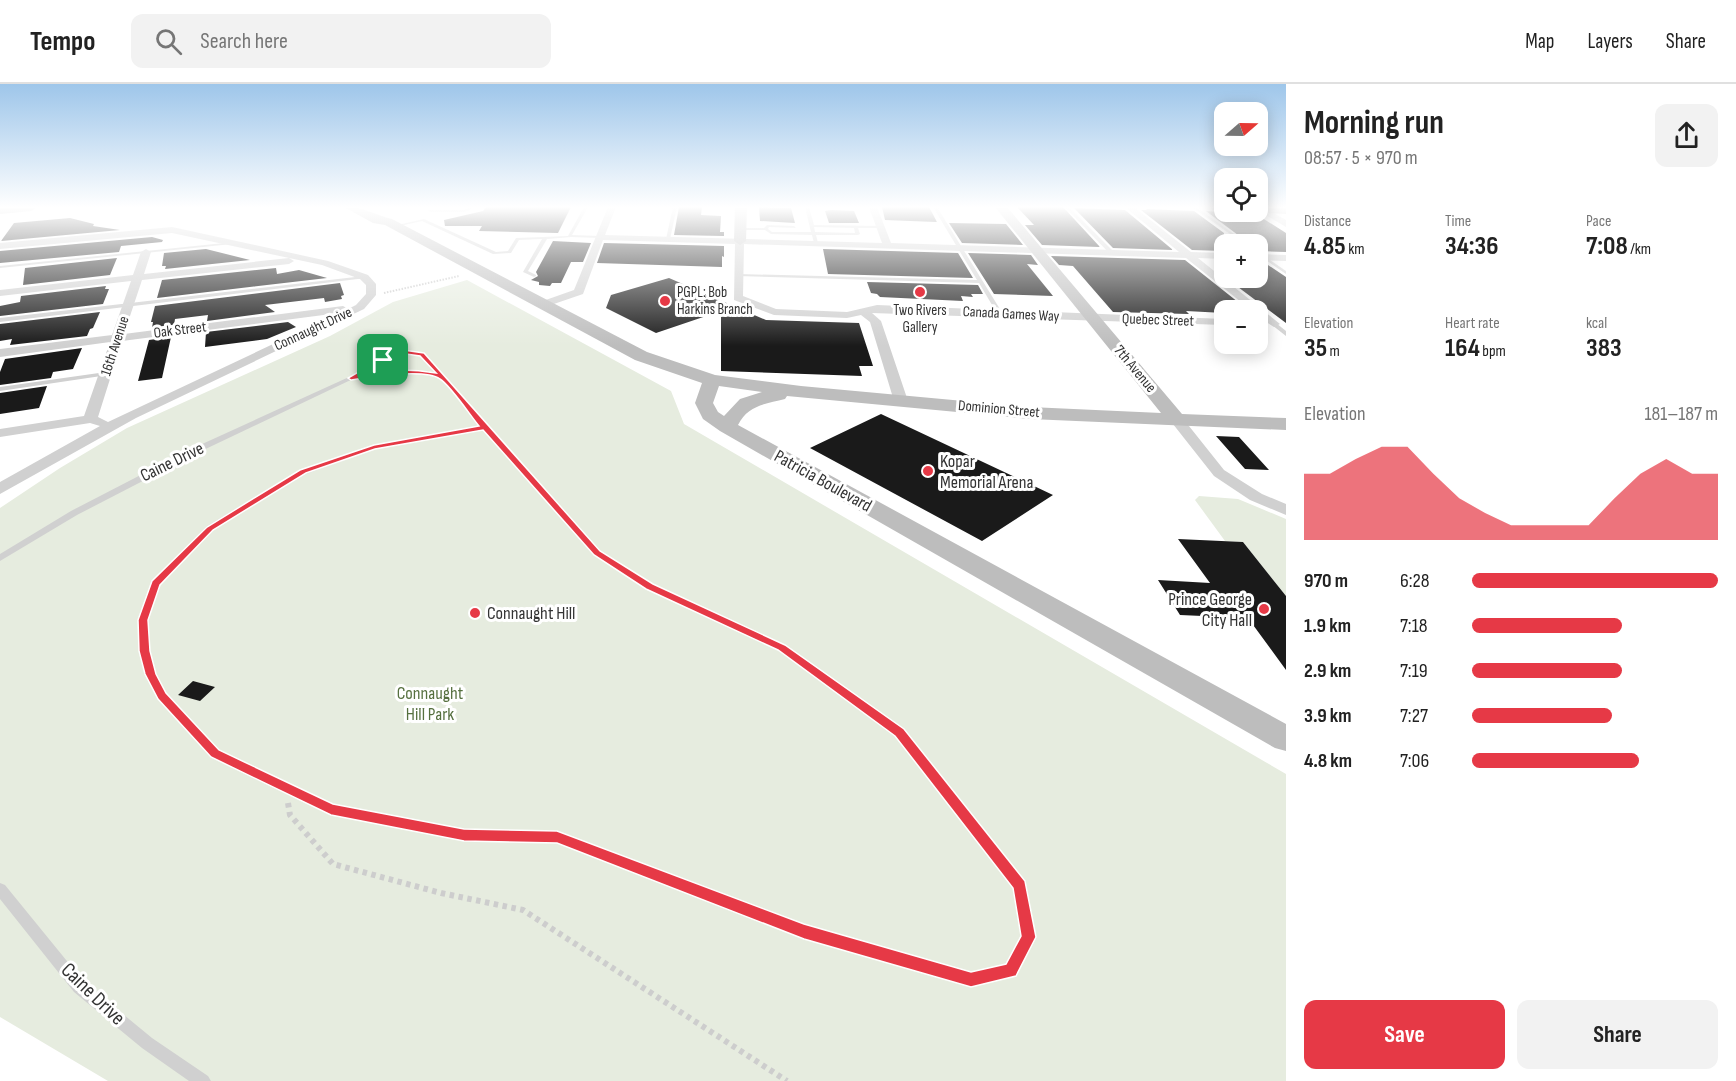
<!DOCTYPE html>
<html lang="en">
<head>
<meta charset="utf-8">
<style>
  :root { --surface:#fff; --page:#f2f2f2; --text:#222; --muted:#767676; --line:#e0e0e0; --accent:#e63946 }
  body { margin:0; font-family:"Sofia Sans Condensed",sans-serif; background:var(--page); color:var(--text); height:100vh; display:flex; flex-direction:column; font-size:22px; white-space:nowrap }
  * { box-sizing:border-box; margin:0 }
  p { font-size:20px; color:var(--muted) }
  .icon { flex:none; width:33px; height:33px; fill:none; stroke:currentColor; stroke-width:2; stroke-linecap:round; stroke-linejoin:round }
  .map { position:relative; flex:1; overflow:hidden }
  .sheet { display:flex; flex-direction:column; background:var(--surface); width:450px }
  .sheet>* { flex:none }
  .needle { width:39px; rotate:70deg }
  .fabs { position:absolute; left:1214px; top:18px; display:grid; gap:12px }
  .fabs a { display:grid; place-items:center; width:54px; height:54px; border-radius:12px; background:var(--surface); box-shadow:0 3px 15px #0003; font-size:30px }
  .pin { position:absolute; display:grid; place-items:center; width:51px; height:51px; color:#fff; margin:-26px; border-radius:12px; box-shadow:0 3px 9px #0006 }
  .round { display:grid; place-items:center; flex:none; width:63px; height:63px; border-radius:12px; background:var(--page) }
  .summary { display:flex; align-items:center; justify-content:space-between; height:102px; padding:0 18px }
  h1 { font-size:33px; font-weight:700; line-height:45px }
  .stats { display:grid; grid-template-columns:repeat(3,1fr); gap:9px; height:102px; padding:6px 18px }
  .stats div { display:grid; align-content:center }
  .stats b { font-size:26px; font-weight:700 }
  .stats small { font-size:16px; font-weight:400 }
  .stats p { font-size:16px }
  .chart { height:168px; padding:12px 18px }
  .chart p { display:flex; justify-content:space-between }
  .chart svg { width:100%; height:108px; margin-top:6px; fill:var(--accent); opacity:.7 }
  .primary-button { display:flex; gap:12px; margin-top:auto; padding:12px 18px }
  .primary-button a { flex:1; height:69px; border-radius:12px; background:var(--accent); color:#fff; font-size:24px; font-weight:700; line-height:69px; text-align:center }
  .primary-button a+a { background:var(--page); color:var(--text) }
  ul { padding:0 18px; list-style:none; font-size:20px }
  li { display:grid; grid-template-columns:96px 72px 1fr; align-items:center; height:45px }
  li i { height:15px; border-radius:8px; background:var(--accent) }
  header { display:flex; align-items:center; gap:36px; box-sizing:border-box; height:84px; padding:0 30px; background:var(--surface); border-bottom:2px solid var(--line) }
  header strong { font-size:28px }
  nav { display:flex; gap:33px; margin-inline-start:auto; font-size:21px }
  .search { width:420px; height:54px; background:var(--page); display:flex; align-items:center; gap:15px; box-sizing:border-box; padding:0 21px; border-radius:12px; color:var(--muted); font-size:22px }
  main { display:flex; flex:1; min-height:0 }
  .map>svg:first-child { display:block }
  .green { fill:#e6ecdf }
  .building { fill:#1a1a1a }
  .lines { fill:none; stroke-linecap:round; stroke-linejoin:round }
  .path-far1 { stroke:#cdcdcd; stroke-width:2; stroke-dasharray:1.5 1.5; stroke-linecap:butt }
  .path { stroke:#cdcdcd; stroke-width:6; stroke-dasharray:4.5 4.5; stroke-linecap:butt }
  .lane { fill:#d0d0d0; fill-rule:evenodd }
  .street { fill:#d0d0d0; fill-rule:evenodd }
  .secondary { fill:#bdbdbd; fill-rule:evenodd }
  .highway { fill:#9a9a9a; fill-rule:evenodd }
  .route { fill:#e63946; stroke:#fff; stroke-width:1.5; fill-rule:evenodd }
  .poi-dot { fill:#e63946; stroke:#fff; stroke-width:2 }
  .labels { text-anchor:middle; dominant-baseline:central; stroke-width:6; stroke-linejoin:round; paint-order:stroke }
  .far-poi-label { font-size:15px; fill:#333; stroke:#fff; text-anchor:start }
  .far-street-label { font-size:15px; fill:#333; stroke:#fff }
  .poi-label { font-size:18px; fill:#333; stroke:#fff; text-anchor:start }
  .street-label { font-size:18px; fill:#333; stroke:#fff }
  .park-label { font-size:18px; fill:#56703f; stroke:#fff }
  .near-street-label { font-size:21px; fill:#333; stroke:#fff }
</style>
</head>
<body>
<header>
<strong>Tempo</strong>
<div class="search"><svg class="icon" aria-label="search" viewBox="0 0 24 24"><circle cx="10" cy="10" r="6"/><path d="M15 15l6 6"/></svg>Search here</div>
<nav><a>Map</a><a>Layers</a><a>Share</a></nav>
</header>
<main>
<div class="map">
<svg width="1286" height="997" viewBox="0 0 1286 997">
  <rect width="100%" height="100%" fill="#fff"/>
  <path class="green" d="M 467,196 L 671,307 L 684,340 L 1286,690 L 1286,997 L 108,997 L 0,933 L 0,424 L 60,384 L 127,344 L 330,252 L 393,218 Z
    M 1199,412 L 1238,415 L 1286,435 L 1286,512 L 1243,458 L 1225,457 L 1195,416 Z"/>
  <path class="building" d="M 486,123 L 571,123 L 558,149 L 479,147 L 482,142 L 445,142 L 444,136 L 483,127 Z
    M 679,123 L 702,123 L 701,131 L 721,132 L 720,148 L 724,148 L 724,152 L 674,151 Z
    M 759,123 L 791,124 L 795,139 L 760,137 Z
    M 882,123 L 929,123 L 937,138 L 885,136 Z
    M 1017,123 L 1063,123 L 1100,163 L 1042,161 L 1025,141 L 1034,141 Z
    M 1074,124 L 1125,126 L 1173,166 L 1113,164 Z
    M 1146,125 L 1194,127 L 1224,149 L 1224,167 L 1192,166 L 1141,126 L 1147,126 Z
    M 831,126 L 854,127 L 859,139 L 829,139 L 825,127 Z
    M 1206,127 L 1256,130 L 1286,149 L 1286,168 L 1260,167 L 1257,165 L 1257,160 L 1250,160 Z
    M 70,134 L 94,140 L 93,142 L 120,146 L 1,157 L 14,139 Z
    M 949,139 L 1006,140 L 1023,161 L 962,159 Z
    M 152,153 L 163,156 L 162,158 L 121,162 L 119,168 L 0,179 L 0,167 Z
    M 553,157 L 591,159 L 583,178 L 571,178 L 561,199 L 552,199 L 550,202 L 539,201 L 539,198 L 531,196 L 538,192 L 536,188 Z
    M 604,159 L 724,162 L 724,173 L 722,172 L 722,183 L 597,179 Z
    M 206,165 L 250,176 L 165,185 L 166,182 L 162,182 L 164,169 Z
    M 823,165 L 958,169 L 973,194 L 828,190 Z
    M 968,169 L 1031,171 L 1038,181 L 1027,180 L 1053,212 L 994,210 Z
    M 1051,172 L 1185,176 L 1248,226 L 1224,226 L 1224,229 L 1186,227 L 1189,230 L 1113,228 L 1073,182 L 1059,181 Z
    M 117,174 L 110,191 L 23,201 L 25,184 Z
    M 1257,178 L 1265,179 L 1286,193 L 1286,239 L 1226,194 L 1257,194 Z
    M 276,184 L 277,190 L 299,186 L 327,194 L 157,214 L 162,196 Z
    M 669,194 L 766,236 L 859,239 L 873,282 L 859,282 L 862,292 L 721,287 L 721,227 L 656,249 L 606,224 L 611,211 Z
    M 867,198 L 978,201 L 983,210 L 971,210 L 973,213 L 961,212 L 963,217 L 880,213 L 877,210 L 871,209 Z
    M 340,199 L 344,211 L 341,212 L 342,215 L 325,218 L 324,214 L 265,221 L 275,228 L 207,237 L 208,231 L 175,235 L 174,241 L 152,244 L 153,238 L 151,238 L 155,222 Z
    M 106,202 L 105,205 L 109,205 L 103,220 L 0,232 L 0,222 L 20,218 L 21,212 Z
    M 100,228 L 93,244 L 90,245 L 87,252 L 10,261 L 12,255 L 0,257 L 0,240 Z
    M 288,238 L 296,243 L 267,255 L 205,263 L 206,248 Z
    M 171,253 L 162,294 L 138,297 L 149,256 Z
    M 82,264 L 73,285 L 53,288 L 51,294 L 0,301 L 0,288 L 5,275 Z
    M 47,302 L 39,324 L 0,330 L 0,309 Z
    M 881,330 L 1053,411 L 982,457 L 810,364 Z
    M 1216,352 L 1239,353 L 1269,386 L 1245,385 Z
    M 1178,455 L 1243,458 L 1286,512 L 1286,586 L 1248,534 L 1180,531 L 1158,496 L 1210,499 Z
    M 193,597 L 215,603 L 200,617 L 178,611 Z"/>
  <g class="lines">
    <path class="path-far1" d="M 384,209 L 459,192"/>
    <path class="path" d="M 288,719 L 290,731 L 333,780 L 441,809 L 523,826 L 787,997"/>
    <path class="lane" d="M 471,123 L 475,123 L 465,128 L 430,128 L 428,127 L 430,126 L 464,126 Z
      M 584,123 L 588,123 L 572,151 L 599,152 L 601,154 L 571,153 L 547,155 L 528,187 L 536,191 L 536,192 L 534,193 L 523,188 L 542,155 L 519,156 L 511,169 L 493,170 L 422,137 L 395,143 L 393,142 L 424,135 L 496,168 L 508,167 L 516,154 L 568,152 Z
      M 673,123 L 677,123 L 670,155 L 668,156 L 666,155 Z
      M 805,123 L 809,123 L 814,141 L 881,142 L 883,143 L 881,144 L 858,144 L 860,150 L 858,151 L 816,151 L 818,159 L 816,160 L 814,159 L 812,151 L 771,150 L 765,146 L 741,146 L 739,145 L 741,144 L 764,144 L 767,141 L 794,142 L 796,144 L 769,143 L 768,145 L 772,148 L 811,148 ZM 814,143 L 854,144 L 855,149 L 815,148 Z
      M 933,123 L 937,123 L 1003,230 L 1002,231 L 998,231 L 979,199 L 738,192 L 736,191 L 738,190 L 977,196 Z
      M 1065,123 L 1069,123 L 1114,168 L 1114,170 L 1110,170 Z
      M 1192,123 L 1196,123 L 1248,160 L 1244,160 Z
      M 234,158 L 232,160 L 0,184 L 0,182 Z
      M 1257,167 L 1286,187 L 1286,190 L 1257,170 Z
      M 364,192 L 366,193 L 366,194 L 0,238 L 0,234 Z
      M 1272,239 L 1276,239 L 1286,247 L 1286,252 L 1272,241 Z
      M 405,266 L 424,269 L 600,467 L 652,500 L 785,561 L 904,646 L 1025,797 L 1035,853 L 1016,891 L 971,903 L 804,854 L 557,758 L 464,756 L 331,730 L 211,672 L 158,615 L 145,590 L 140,567 L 138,536 L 153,497 L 207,442 L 300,386 L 374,361 L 482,342 L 439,293 L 421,290 L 400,289 L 357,293 L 195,370 L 77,431 L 0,477 L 0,470 L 71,427 L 189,366 L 349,293 L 391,270 ZM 405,270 L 420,272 L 435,289 L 400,285 L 365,289 L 395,272 ZM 485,346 L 594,471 L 646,504 L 779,565 L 896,652 L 1014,803 L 1021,852 L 1007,880 L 971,889 L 804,840 L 557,748 L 464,746 L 333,720 L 219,666 L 166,609 L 155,590 L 150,567 L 148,536 L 160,500 L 213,446 L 306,390 L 375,365 Z
      M 106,288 L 109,290 L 108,291 L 0,307 L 0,303 Z
      M 0,799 L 5,801 L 84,898 L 152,954 L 208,992 L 211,997 L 189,997 L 142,964 L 74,908 L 0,815 Z"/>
    <path class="street" d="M 608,123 L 616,123 L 605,151 L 882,159 L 869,123 L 877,123 L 891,159 L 1179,168 L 1125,123 L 1134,123 L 1191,168 L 1224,169 L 1224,175 L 1198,174 L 1280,240 L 1274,243 L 1257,232 L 1257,226 L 1251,226 L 1186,174 L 744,160 L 743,212 L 776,225 L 847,228 L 877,221 L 1224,235 L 1224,241 L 872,229 L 881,237 L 908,317 L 901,321 L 894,317 L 870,238 L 861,231 L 847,234 L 774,231 L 734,216 L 735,160 L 603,156 L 583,210 L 548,222 L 540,222 L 540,218 L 574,206 Z
      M 1257,123 L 1263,123 L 1286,136 L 1286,143 L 1257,126 Z
      M 172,143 L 328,177 L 368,191 L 376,200 L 376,211 L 364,225 L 136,334 L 0,410 L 0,398 L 100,342 L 90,339 L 0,353 L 0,345 L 84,332 L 110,258 L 0,273 L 0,265 L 112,251 L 131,197 L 0,212 L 0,206 L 133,191 L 141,168 L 146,165 L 151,168 L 144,190 L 289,174 L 294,177 L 289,180 L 142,196 L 124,250 L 343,222 L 348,225 L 356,221 L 366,210 L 366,201 L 360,195 L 322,181 L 172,149 L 0,165 L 0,159 ZM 339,229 L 108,338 L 98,333 L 122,257 Z
      M 1257,170 L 1286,171 L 1286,177 L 1257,176 Z
      M 1176,331 L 1181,332 L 1224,386 L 1262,410 L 1286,420 L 1286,431 L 1250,416 L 1214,392 L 1169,335 Z"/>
    <path class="secondary" d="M 344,123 C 361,122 375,131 392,135 L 647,268 L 715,291 L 801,302 L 1030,323 L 1161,329 L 995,123 L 1007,123 L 1182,330 L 1286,334 L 1286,346 L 1030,335 L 787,312 L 785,315 C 765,320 748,321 738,341 L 1286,640 L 1286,667 L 1275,664 L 720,347 L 703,335 L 695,319 L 702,299 L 635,276 L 385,141 L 373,139 ZM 719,302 L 762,308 L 740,315 L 724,332 L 718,328 L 713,319 Z
      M 735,123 L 747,123 L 746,157 L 740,161 L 734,157 Z"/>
    <path class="highway" d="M 0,123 L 38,123 L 31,127 L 0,130 Z
      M 1211,123 L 1224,123 L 1224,127 L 1213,126 Z
      M 1257,123 L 1286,123 L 1286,130 L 1253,128 L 1257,128 Z"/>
  </g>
  <linearGradient id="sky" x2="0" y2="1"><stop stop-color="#9ec6ea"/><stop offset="0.47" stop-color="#fff"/><stop offset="1" stop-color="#fff" stop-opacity="0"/></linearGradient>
  <rect width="1286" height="262" fill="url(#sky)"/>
  <path class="route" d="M 403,266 L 424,269 L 600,467 L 653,500 L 785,561 L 904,645 L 1025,797 L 1036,853 L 1016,892 L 971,903 L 804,855 L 557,759 L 464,757 L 331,731 L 211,673 L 158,615 L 145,590 L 139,567 L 138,536 L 152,497 L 207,443 L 300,386 L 374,361 L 479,342 C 470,331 450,301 440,295 C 424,284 370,293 351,296 L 348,294 L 381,275 ZM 406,270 L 420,272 L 436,289 C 412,285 387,285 364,290 ZM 483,346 L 594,471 L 646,505 L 778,566 L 895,652 L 1013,804 L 1021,852 L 1006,880 L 971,888 L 804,840 L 557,747 L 464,745 L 333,720 L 219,666 L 166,609 L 156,590 L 150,567 L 148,536 L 160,501 L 213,446 L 306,389 L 375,365 Z"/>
  <g class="poi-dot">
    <circle cx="920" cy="208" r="6"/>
    <circle cx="665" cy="217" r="6"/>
    <circle cx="928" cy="387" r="6"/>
    <circle cx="1264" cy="525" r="6"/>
    <circle cx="475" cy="529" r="6"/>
  </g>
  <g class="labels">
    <g class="far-poi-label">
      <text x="677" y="208">PGPL: Bob<tspan x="677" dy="17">Harkins Branch</tspan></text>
      <text x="920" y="226" text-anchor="middle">Two Rivers<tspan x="920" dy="17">Gallery</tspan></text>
    </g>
    <g class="far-street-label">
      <text transform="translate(1011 230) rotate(3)">Canada Games Way</text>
      <text transform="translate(1158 236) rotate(2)">Quebec Street</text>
      <text transform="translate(313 245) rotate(-25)">Connaught Drive</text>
      <text transform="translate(180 246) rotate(-7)">Oak Street</text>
      <text transform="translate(115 262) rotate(-72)">16th Avenue</text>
      <text transform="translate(1135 285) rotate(50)">7th Avenue</text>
      <text transform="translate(999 325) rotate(5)">Dominion Street</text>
    </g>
    <g class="poi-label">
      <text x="940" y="377">Kopar<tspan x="940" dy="21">Memorial Arena</tspan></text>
      <text x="1252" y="515" text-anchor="end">Prince George<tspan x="1252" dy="21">City Hall</tspan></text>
      <text x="487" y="529">Connaught Hill</text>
    </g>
    <g class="street-label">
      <text transform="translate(172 378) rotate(-26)">Caine Drive</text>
      <text transform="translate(823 397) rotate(29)">Patricia Boulevard</text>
    </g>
    <g class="park-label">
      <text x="430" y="609">Connaught<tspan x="430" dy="21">Hill Park</tspan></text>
    </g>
    <g class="near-street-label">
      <text transform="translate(93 910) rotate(44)">Caine Drive</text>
    </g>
  </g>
</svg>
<div class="fabs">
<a><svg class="needle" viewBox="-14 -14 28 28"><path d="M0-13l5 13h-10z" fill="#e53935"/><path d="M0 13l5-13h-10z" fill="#767676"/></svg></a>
<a><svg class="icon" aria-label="locate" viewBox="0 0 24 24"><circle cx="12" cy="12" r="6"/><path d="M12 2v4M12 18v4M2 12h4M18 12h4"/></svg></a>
<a>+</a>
<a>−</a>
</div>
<div class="pin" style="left:383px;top:276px;background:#1e9e55"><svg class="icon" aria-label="arrive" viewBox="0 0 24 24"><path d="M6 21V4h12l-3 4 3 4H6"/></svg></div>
</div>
<section class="sheet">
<div class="summary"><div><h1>Morning run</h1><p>08:57 · 5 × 970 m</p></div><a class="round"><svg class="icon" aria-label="share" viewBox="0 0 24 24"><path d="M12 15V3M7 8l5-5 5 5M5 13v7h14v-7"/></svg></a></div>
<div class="stats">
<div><p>Distance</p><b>4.85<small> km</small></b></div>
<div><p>Time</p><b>34:36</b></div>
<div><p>Pace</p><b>7:08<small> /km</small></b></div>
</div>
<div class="stats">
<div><p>Elevation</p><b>35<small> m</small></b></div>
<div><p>Heart rate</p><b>164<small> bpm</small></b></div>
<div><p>kcal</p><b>383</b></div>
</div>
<div class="chart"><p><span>Elevation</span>181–187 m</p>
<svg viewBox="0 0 160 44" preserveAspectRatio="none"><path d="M0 44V17L10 17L20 11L30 6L40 6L50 17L60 27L70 33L80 38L90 38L100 38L110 38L120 27L130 17L140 11L150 17L160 17V44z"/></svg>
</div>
<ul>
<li><b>970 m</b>6:28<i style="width:100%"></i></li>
<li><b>1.9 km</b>7:18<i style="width:61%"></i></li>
<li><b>2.9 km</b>7:19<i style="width:61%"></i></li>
<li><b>3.9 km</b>7:27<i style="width:57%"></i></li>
<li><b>4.8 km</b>7:06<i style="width:68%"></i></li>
</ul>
<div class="primary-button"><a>Save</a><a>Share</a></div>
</section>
</main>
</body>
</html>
